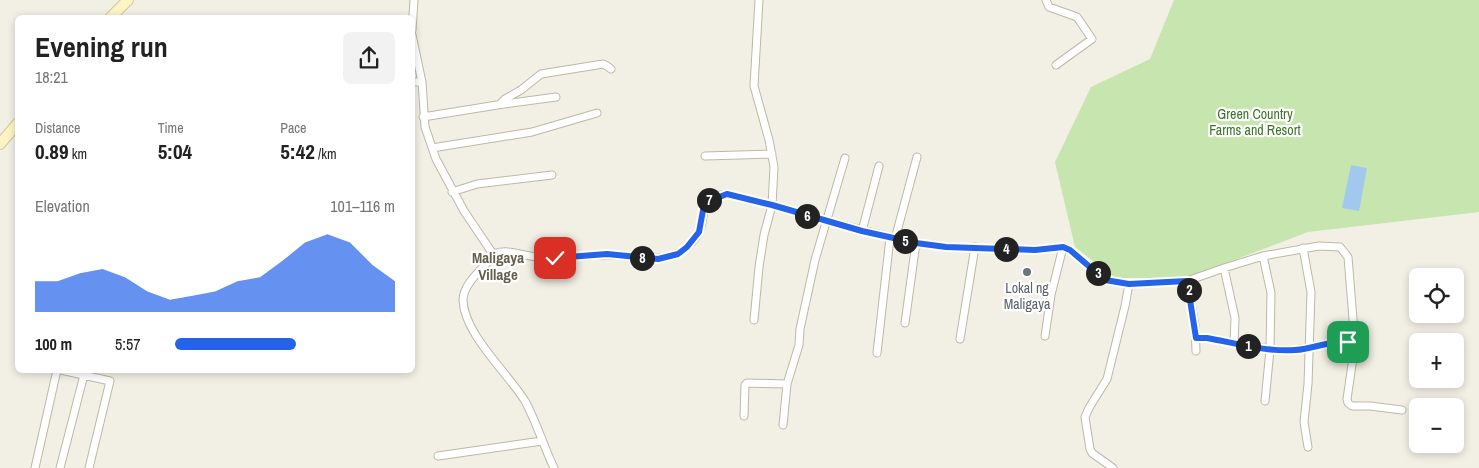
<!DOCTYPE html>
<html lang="en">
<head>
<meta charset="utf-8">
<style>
  :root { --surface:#fff; --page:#f2f2f2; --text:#222; --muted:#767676; --accent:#2563eb }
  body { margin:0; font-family:"Archivo Narrow",sans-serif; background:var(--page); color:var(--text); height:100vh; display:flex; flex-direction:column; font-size:19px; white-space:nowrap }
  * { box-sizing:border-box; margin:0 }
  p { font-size:16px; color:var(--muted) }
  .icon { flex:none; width:28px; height:28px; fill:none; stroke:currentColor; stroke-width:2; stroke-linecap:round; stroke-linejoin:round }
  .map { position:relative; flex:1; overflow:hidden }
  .drawer { position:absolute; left:15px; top:15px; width:400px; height:358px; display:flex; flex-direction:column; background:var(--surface); border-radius:8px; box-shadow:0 2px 8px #0003 }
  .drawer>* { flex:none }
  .fabs { position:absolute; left:1409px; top:268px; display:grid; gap:10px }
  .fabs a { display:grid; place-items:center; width:55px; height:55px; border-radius:8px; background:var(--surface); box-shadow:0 2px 8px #0003; font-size:25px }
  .pin { position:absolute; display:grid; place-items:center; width:42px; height:42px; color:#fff; margin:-21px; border-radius:10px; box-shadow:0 2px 8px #0006 }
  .km { position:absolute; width:25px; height:25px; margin:-12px; border-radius:50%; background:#222; color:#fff; font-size:14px; line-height:25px; text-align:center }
  .round { display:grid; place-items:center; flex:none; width:52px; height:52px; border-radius:8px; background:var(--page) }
  .headline { display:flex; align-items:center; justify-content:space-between; height:85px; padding:0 20px }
  h1 { font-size:28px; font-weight:700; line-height:38px }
  .figures { display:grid; grid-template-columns:repeat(3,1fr); gap:8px; height:85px; padding:5px 20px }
  .figures div { display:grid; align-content:center }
  .figures b { font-size:21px; font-weight:700 }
  .figures small { font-size:14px; font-weight:400 }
  .figures p { font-size:14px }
  .chart { height:140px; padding:10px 20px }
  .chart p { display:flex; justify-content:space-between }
  .chart svg { width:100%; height:90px; margin-top:5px; fill:var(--accent); opacity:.7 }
  ul { padding:0 20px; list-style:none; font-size:16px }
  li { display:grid; grid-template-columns:80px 60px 1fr; align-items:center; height:38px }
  li i { height:12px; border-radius:6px; background:var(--accent) }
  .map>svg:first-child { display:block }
  .green { fill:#c7e5af }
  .water { fill:#a3c8ed }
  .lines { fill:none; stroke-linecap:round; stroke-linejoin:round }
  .street-casing { stroke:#bdb8a8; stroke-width:9 }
  .secondary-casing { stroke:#d0c697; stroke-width:12 }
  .street { stroke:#fff; stroke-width:7 }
  .secondary { stroke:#fcf4c5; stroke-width:10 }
  .route-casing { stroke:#fff; stroke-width:10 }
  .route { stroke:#2563eb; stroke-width:6 }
  .worship-dot { fill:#6b7280; stroke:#fff; stroke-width:2 }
  .labels { text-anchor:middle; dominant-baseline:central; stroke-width:4.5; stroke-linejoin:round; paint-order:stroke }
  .park-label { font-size:14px; fill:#3f732b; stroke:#fff }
  .worship-label { font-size:14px; fill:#5b616d; stroke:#fff }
  .neighbourhood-label { font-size:15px; font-weight:bold; fill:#665e4d; stroke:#fff }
</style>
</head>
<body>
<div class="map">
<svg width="1479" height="468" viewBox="0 0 1479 468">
  <rect width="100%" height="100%" fill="#f2efe5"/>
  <path class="green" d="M 1174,0 L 1479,0 L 1479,212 L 1308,232 L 1187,278 L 1115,278 L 1075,247 L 1055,162 L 1091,87 L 1150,59 Z"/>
  <path class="water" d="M 1351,165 L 1367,168 L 1359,211 L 1342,208 Z"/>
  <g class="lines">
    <g class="street-casing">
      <path id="street" d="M 1046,0 L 1049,7 L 1077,17 L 1092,39 L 1056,65
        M 412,30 L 414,0
        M 412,35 L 422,82 L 425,127 L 436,159 L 464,211 L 493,254
        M 412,82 L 422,82
        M 500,104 L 505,99 L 521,90 L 541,74 L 603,64 L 607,66 L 611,69
        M 423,117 L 497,105 L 556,97
        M 432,148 L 532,132 L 597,113
        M 705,156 L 772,154
        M 452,192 L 477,184 L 552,175
        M 862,231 L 879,166
        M 895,239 L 917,157
        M 1303,248 L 1311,292 L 1308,384 L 1304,422 L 1308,447
        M 1263,256 L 1271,293 L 1270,350 L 1265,401
        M 1224,268 L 1235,318 L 1234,343
        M 1187,281 L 1195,325 L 1196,351
        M 754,320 L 759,267 L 764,235 L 772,205 L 774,167 L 769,140 L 754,86 L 759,0
        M 905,323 L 916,243
        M 1045,336 L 1051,295 L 1063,247
        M 1196,338 L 1207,338 C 1234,343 1262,350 1290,350 C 1314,350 1329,338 1355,344 L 1347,399 L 1348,403 L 1352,406 L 1370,406 L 1402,410
        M 960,339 L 975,247
        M 877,353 L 890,238
        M 61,370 L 110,381 L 89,468
        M 744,416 L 745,385 L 747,383 L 787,384
        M 783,425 L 787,384 L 799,345 L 800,329 L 815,260 L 845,158
        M 438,456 L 542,441
        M 35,468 L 57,370
        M 60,468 L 84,375
        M 554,468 C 544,447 536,421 525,401 C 507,372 464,334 463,300 C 463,284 483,268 493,256 L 493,254 C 508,248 522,256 538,257 C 561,259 583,255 606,255 C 628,254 649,262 671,256 C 682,253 694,243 699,232 C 708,214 695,198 727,194 L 772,205 L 826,221 L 916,243 L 946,247 L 1035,250 L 1063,247 L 1070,250 L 1105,280 L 1129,284 L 1187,281 L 1224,268 L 1263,256 L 1319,246 L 1340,247 L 1348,257 L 1355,344
        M 1113,468 L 1092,453 L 1090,449 L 1085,417 L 1089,408 L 1107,379 L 1125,306 L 1129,284"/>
    </g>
    <g class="secondary-casing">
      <path id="secondary" d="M 110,18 L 128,0
        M 0,144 L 18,123"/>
    </g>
    <use href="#street" class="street"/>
    <use href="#secondary" class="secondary"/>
  </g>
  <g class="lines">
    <g class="route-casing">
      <path id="route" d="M 555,258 L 607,254 L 658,259 L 678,254 L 687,247 L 699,232 L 704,205 L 709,201 L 727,194 L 772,205 L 862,231 L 916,243 L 946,247 L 1035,250 L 1063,247 L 1070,250 L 1105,280 L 1129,284 L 1187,281 L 1196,338 L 1207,338 C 1235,343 1265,352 1295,350 C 1315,349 1325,341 1348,342"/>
    </g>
    <use href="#route" class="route"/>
  </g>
  <circle class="worship-dot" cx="1027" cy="272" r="5"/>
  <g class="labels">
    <g class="park-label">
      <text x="1255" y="114">Green Country<tspan x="1255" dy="16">Farms and Resort</tspan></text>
    </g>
    <g class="worship-label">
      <text x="1027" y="288">Lokal ng<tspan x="1027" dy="16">Maligaya</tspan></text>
    </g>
    <g class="neighbourhood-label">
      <text x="498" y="257">Maligaya<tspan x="498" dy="17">Village</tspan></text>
    </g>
  </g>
</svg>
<div class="fabs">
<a><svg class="icon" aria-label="locate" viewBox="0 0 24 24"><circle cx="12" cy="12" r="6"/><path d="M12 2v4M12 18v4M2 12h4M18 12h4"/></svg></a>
<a>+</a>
<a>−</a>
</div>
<div class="pin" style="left:1348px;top:342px;background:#1e9e55"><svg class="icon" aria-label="arrive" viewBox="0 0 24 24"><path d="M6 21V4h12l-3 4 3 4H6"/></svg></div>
<div class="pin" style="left:555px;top:258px;background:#d93025"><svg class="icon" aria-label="check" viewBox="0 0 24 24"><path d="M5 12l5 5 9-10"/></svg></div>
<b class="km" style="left:1248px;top:346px">1</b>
<b class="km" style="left:1189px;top:290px">2</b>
<b class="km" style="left:1098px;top:273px">3</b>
<b class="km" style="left:1006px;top:249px">4</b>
<b class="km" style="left:905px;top:241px">5</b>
<b class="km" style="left:807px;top:216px">6</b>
<b class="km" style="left:709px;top:200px">7</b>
<b class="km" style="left:642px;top:258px">8</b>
<section class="drawer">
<div class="headline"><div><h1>Evening run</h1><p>18:21</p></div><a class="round"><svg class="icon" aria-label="share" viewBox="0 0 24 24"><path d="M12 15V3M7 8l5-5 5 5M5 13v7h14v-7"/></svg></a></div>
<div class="figures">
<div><p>Distance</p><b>0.89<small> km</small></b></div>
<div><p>Time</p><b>5:04</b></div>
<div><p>Pace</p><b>5:42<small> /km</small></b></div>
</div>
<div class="chart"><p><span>Elevation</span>101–116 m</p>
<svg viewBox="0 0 160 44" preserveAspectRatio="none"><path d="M0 44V29L10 29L20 25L30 23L40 27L50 34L60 38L70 36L80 34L90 29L100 27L110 19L120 10L130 6L140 10L150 21L160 29V44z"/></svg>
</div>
<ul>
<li><b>100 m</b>5:57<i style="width:55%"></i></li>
</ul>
</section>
</div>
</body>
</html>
